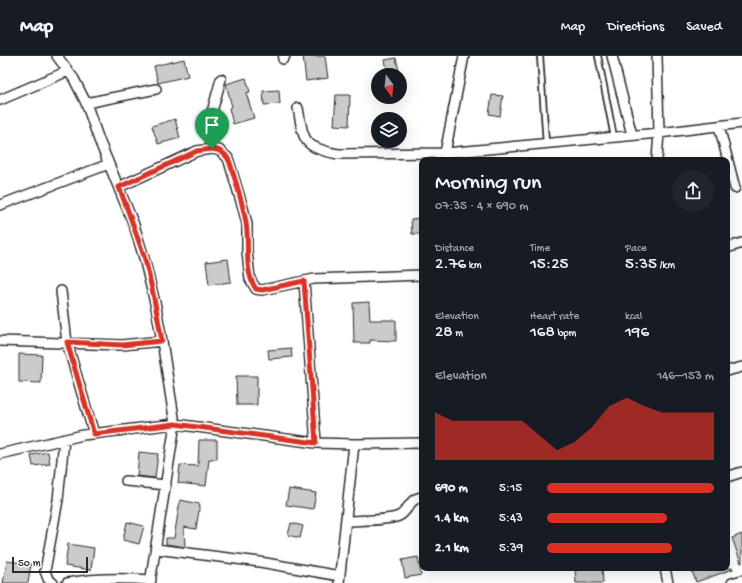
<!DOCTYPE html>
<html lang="en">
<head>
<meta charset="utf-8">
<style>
  :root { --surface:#171b24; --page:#20242c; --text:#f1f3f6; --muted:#9ea1a6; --line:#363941; --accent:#d93025 }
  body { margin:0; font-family:"Gochi Hand",sans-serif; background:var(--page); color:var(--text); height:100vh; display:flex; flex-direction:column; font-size:15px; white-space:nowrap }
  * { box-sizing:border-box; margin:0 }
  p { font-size:13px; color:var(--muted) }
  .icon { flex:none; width:22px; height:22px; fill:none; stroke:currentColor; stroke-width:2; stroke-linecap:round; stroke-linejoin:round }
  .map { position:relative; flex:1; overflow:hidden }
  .details { position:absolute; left:419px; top:101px; width:311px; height:414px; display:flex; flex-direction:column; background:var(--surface); border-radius:8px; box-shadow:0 4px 16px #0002 }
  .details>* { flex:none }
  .needle { width:26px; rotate:165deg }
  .controls { position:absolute; left:371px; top:12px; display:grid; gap:8px }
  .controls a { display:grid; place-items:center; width:36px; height:36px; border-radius:50%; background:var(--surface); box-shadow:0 4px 16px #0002; font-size:20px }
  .scale { position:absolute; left:12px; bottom:10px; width:76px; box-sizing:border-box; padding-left:4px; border:2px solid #2b2b2b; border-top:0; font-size:11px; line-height:14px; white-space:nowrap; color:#2b2b2b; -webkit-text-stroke:3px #fff; paint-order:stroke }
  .pin { position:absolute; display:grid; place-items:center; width:34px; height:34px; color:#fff; margin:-41px -17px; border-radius:50% 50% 50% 0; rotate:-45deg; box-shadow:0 0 4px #0007 }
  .pin .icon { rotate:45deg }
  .round { display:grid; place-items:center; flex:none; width:42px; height:42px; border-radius:21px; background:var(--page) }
  .headline { display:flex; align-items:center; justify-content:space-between; height:68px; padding:0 16px }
  h1 { font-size:22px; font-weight:600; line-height:30px }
  .figures { display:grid; grid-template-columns:repeat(3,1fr); gap:6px; height:68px; padding:4px 16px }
  .figures div { display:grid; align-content:center }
  .figures b { font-size:17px; font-weight:600 }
  .figures small { font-size:11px; font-weight:400 }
  .figures p { font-size:11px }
  .chart { height:112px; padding:8px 16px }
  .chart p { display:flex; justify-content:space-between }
  .chart svg { width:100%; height:72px; margin-top:4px; fill:var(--accent); opacity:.7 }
  ul { padding:0 16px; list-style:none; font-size:13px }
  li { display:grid; grid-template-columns:64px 48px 1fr; align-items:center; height:30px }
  li i { height:10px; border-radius:5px; background:var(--accent) }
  header { display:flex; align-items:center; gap:24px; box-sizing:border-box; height:56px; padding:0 20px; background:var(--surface); border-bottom:1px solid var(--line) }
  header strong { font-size:19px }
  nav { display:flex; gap:22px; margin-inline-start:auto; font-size:14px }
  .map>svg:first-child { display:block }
  .building { fill:#cbcbcb; stroke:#2b2b2b }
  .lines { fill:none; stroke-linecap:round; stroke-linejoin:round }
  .lane-casing { stroke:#2b2b2b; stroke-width:8 }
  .street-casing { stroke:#2b2b2b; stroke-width:12 }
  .lane { stroke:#fff; stroke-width:4.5 }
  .street { stroke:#fff; stroke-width:9 }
  .route-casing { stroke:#fff; stroke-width:8 }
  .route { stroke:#d93025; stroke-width:5 }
</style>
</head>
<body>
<header>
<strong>Map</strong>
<nav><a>Map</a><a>Directions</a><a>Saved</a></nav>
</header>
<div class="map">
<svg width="742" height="527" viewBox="0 0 742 527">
  <rect width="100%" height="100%" fill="#fff"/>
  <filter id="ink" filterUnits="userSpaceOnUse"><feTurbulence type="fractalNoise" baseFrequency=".025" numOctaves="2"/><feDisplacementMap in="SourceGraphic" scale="8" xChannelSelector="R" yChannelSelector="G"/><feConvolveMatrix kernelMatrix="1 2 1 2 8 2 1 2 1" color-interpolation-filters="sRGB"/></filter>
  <g filter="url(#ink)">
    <path class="building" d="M 303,0 L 325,0 L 328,22 L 306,25 Z
      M 396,2 L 400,19 L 388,19 L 385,4 Z
      M 184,3 L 188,20 L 158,27 L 154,10 Z
      M 246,22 L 250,36 L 246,37 L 254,62 L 233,68 L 229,52 L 232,51 L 226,28 Z
      M 279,34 L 280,48 L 264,49 L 263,35 Z
      M 336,39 L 350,39 L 349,70 L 334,69 Z
      M 492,39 L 503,40 L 500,60 L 489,58 Z
      M 175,63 L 180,82 L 158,88 L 152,70 Z
      M 422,162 L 422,178 L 412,178 L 411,163 Z
      M 228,203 L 231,226 L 209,229 L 206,206 Z
      M 369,246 L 370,264 L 396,264 L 396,285 L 370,284 L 370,287 L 354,287 L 353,247 Z
      M 291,292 L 292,301 L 269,303 L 268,294 Z
      M 19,298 L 42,299 L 41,327 L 19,326 Z
      M 236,320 L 257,320 L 257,349 L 237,349 Z
      M 199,384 L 217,384 L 217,403 L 209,403 L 206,430 L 178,427 L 180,409 L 198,410 Z
      M 48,396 L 50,408 L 33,410 L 31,399 Z
      M 139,396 L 158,398 L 155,422 L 137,420 Z
      M 289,433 L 316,437 L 313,453 L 286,449 Z
      M 180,444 L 200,448 L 196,473 L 184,471 L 185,491 L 166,488 L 166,482 L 174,482 Z
      M 127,466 L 144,470 L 139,488 L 123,484 Z
      M 291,467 L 303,470 L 300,482 L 288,479 Z
      M 742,478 L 742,507 L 741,507 L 732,482 Z
      M 68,488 L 94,492 L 91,514 L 65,510 Z
      M 418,501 L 421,519 L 405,522 L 402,504 Z
      M 7,505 L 31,508 L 28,527 L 3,527 Z
      M 575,512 L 602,512 L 603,527 L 576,527 Z
      M 691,512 L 733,512 L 733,513 L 696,526 Z"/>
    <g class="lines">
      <g class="lane-casing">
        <path id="lane" d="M 540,0 L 546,87
          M 598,0 L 614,81"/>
      </g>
      <g class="street-casing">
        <path id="street" d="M 57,0 L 74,23 L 86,47 L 99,84 L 134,169 L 144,202 L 156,251 L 162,285 L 175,368 L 150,527
          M 612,0 L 632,79
          M 283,3 L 285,0
          M 0,44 L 68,15
          M 86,47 L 156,33
          M 298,52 C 304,85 302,91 338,98 L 445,97 L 659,77 L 742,67
          M 719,70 L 735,132
          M 212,93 L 209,77 L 210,63 L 221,23
          M 445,104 L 445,97 L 464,0
          M 657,104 L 659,77 L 657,0
          M 119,131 L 197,95 L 212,93 L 219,94 L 228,102 L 243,152 L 247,168 L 247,195 L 250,223 L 256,233 L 262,234 L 314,223 L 422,219
          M 0,149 L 109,108
          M 727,192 L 742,187
          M 304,225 L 316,387
          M 61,235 L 67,287 L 94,378
          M 0,285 L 122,289 L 162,285
          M 727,315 L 742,311
          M 0,398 L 83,379 L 175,368 L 316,387 L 354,388 L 422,387
          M 727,421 L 742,416
          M 126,425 L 166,429
          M 346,465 C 360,464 388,465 399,460 C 409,455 408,443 422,441
          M 156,493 L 260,506 L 340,520
          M 665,512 L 668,527
          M 53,527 L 48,523 L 45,515 L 58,444 L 64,384
          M 67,527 C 94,522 123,522 151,524
          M 339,527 L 354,388
          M 732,527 L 742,524"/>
      </g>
      <use href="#lane" class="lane"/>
      <use href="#street" class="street"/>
    </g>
  </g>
  <g class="lines" filter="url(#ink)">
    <g class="route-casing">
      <path id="route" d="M 212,93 C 221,94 227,98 230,107 C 236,127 243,147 246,167 C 250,188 243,214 256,233 L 262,234 L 304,225 L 316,387 L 175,368 L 94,378 L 67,286 L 122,289 L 162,285 C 157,257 152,228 144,200 C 136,177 128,154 119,131 L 197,95 Z"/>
    </g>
    <use href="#route" class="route"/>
  </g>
</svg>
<div class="controls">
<a><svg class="needle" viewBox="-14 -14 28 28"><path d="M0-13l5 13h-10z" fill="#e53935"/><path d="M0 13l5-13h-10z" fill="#9ea1a6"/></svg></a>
<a><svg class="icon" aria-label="layers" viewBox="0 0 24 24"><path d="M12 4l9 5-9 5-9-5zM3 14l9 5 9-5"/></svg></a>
</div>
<div class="scale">50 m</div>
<div class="pin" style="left:212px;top:93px;background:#1e9e55"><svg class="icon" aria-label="arrive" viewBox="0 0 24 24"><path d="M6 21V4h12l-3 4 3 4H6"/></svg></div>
<section class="details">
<div class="headline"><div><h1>Morning run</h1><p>07:35 · 4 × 690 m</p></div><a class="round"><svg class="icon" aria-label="share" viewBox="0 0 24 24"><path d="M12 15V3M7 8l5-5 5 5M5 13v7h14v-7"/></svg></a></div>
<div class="figures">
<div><p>Distance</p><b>2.76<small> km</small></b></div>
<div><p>Time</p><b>15:25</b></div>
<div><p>Pace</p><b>5:35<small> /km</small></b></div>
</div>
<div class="figures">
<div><p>Elevation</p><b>28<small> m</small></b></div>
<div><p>Heart rate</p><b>168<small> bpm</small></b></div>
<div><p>kcal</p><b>196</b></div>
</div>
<div class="chart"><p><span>Elevation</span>146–153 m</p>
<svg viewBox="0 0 160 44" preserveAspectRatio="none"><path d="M0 44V15L10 20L20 20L30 20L40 20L50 20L60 29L70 38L80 33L90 24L100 11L110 6L120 11L130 15L140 15L150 15L160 15V44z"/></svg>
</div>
<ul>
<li><b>690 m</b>5:15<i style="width:100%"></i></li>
<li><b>1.4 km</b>5:43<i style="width:72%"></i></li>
<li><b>2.1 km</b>5:39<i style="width:75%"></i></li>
</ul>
</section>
</div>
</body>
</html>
